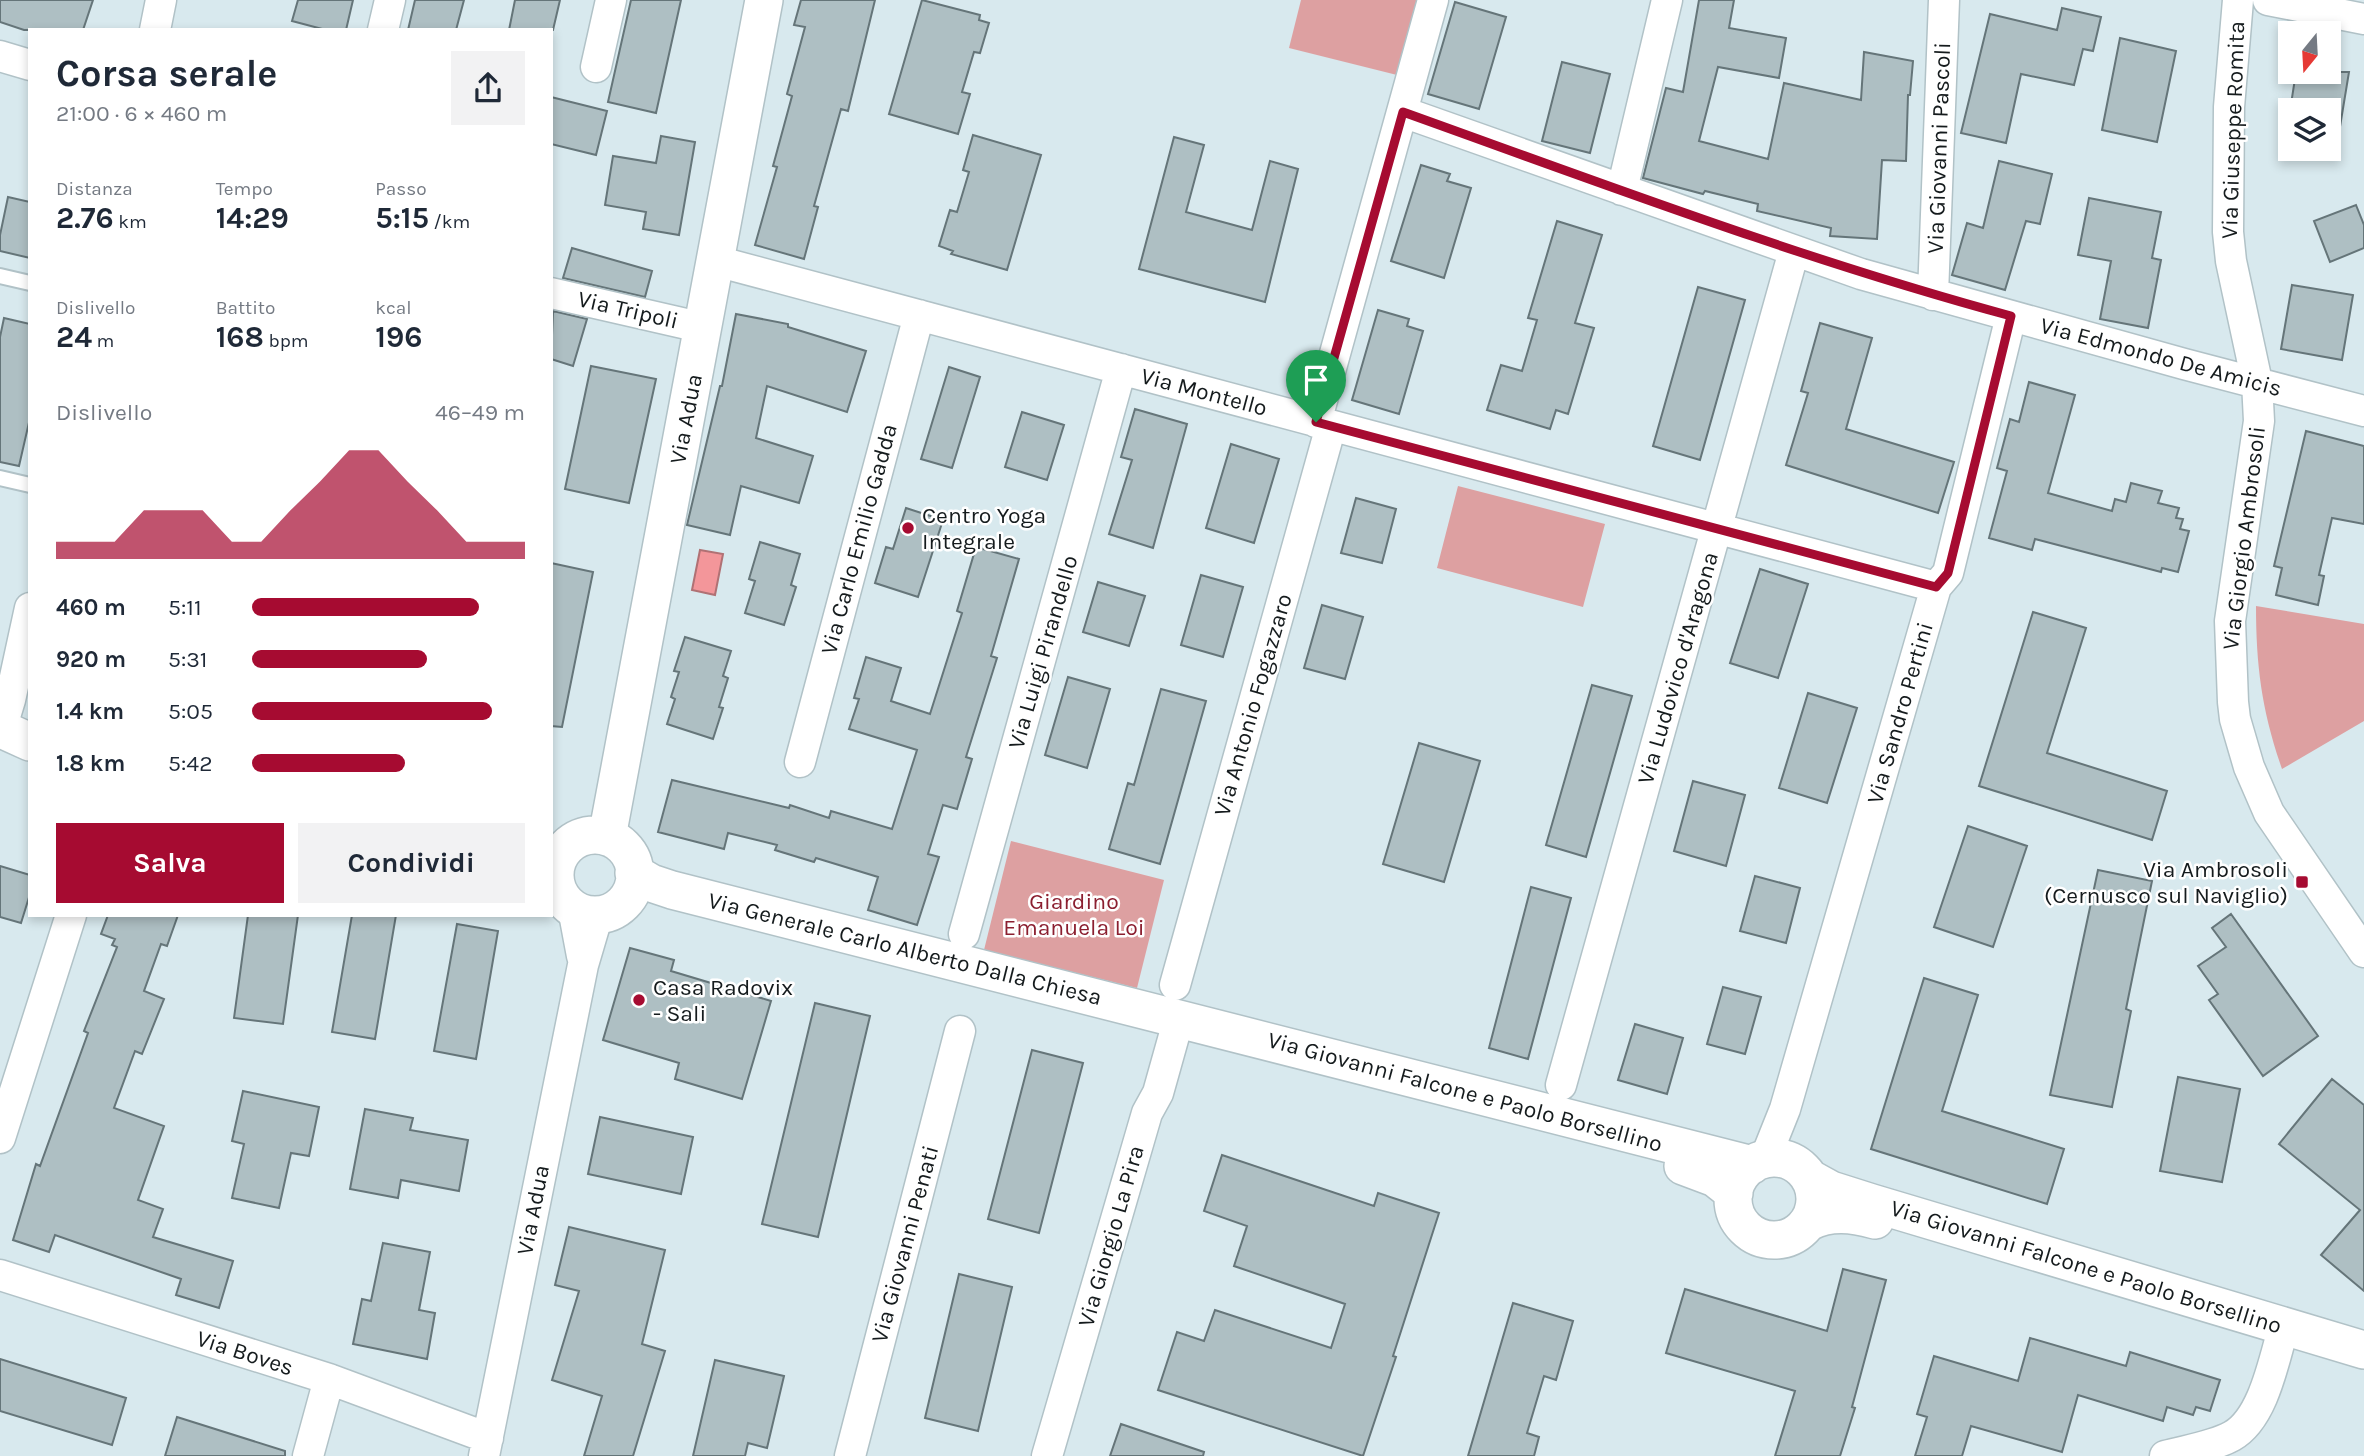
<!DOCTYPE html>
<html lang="it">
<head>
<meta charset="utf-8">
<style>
  :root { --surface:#fff; --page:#f2f2f3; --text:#1f2937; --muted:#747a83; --accent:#a60b31 }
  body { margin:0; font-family:Karla,sans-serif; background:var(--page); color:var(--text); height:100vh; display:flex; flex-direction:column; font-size:26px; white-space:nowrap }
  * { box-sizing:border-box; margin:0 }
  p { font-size:23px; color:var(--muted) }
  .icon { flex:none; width:38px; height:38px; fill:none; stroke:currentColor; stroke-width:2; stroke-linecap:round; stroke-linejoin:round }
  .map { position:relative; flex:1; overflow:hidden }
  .sheet { position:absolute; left:28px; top:28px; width:525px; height:889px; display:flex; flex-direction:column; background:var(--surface); border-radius:0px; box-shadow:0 4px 10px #0003 }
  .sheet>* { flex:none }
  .needle { width:46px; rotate:198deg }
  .tools { position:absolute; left:2278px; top:21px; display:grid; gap:14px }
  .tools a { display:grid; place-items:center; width:63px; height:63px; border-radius:0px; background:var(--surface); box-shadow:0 4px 10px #0003; font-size:35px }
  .pin { position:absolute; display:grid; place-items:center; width:60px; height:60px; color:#fff; margin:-72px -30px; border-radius:50% 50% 50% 0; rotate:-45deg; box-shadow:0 0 7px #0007 }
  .pin .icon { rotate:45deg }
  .round { display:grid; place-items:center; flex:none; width:74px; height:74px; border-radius:0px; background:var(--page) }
  .overview { display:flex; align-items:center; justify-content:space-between; height:119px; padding:0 28px }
  h1 { font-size:38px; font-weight:700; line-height:52px }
  .figures { display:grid; grid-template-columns:repeat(3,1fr); gap:10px; height:119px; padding:7px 28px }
  .figures div { display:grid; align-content:center }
  .figures b { font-size:30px; font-weight:700 }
  .figures small { font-size:19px; font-weight:400 }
  .figures p { font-size:19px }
  .chart { height:196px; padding:14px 28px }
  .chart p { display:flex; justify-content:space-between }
  .chart svg { width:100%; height:126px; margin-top:7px; fill:var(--accent); opacity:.7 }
  .primary-button { display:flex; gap:14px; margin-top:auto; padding:14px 28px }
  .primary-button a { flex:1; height:80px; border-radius:0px; background:var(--accent); color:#fff; font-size:28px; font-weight:700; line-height:80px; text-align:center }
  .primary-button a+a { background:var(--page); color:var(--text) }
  ul { padding:0 28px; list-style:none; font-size:23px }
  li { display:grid; grid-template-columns:112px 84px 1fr; align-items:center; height:52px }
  li i { height:18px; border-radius:9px; background:var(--accent) }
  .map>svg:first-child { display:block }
  .green { fill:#dda0a1 }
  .water { fill:#f3969a; stroke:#b07174; stroke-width:2 }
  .building { fill:#aebfc3; stroke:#657579; stroke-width:2 }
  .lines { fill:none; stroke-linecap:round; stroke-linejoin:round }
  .service-casing { stroke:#b1c2c7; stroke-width:18 }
  .minor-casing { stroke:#b1c2c7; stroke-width:33 }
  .tertiary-casing { stroke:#b1c2c7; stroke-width:40 }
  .service { stroke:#fff; stroke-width:14 }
  .minor { stroke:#fff; stroke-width:30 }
  .tertiary { stroke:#fff; stroke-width:37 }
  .route-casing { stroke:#fff; stroke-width:14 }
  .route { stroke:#a60b31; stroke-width:9 }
  .poi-dot { fill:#a60b31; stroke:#fff; stroke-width:2.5 }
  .labels { text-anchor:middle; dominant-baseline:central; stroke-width:5; stroke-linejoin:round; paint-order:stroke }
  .street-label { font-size:23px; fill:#151b1d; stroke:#fff }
  .poi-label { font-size:23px; fill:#151b1d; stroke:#fff; text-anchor:start }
  .park-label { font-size:23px; fill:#8b1f30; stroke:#fff }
</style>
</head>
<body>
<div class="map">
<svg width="2364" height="1456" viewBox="0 0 2364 1456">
  <rect width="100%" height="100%" fill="#d8e9ee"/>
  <path class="green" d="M 1301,0 L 1423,0 L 1401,76 L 1289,48 Z
    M 1458,486 L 1605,524 L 1583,607 L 1437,568 Z
    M 2256,606 L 2364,624 L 2364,721 L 2282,769 C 2262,711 2256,667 2256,606 Z
    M 1011,841 L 1164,880 L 1137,988 L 984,950 Z"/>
  <path class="water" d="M 700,550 L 723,554 L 715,595 L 692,590 Z"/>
  <path class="building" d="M 0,0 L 93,0 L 83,30 L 24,30 L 0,22 Z
    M 298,0 L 353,0 L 346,30 L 326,30 L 292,21 Z
    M 415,0 L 464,0 L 456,30 L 408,30 Z
    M 515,0 L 560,0 L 553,30 L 509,30 Z
    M 631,0 L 681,0 L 656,113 L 608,102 Z
    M 801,0 L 875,0 L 848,111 L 841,109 L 814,206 L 818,207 L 804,259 L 755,245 L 777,167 L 773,166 L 792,96 L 787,94 L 805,27 L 794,25 Z
    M 922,0 L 980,15 L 979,20 L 989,23 L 980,53 L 974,52 L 962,92 L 970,94 L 958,134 L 889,114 Z
    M 1699,0 L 1734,0 L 1729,28 L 1786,38 L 1779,78 L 1718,67 L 1699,141 L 1768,159 L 1784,83 L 1861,100 L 1864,52 L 1913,61 L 1910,95 L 1908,95 L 1906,161 L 1882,160 L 1877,239 L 1830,236 L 1831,228 L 1757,211 L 1758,204 L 1705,191 L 1703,194 L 1643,178 L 1666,88 L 1683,92 Z
    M 1455,2 L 1506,17 L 1479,109 L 1428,94 Z
    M 2062,8 L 2101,17 L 2093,51 L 2083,49 L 2074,85 L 2021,74 L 2006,143 L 1961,133 L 1990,14 L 2057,30 Z
    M 2120,38 L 2176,51 L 2157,142 L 2102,130 Z
    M 1562,62 L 1610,74 L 1590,153 L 1542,141 Z
    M 2296,72 L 2349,72 L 2336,151 L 2322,149 L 2329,149 L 2329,110 L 2291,110 L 2291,144 L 2285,143 Z
    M 551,97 L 607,111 L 596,155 L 551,144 Z
    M 973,135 L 1041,155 L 1007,270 L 951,254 L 953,251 L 939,246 L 950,210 L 957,212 L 969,172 L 963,170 Z
    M 661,136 L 695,142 L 679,235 L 643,229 L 646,212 L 605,205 L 613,156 L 656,163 Z
    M 1174,137 L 1204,145 L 1186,212 L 1252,230 L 1270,161 L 1298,169 L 1265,302 L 1139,269 Z
    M 1999,161 L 2052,174 L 2040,224 L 2026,221 L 2005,290 L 1952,275 L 1967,223 L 1983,228 Z
    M 1421,165 L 1450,174 L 1447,181 L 1471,188 L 1444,278 L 1391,261 Z
    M 8,197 L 30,202 L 30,258 L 0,251 L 0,235 Z
    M 2089,198 L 2161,212 L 2152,258 L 2161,260 L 2148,328 L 2100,319 L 2111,261 L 2078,255 Z
    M 2356,205 L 2364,225 L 2364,248 L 2330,262 L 2314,221 Z
    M 1557,221 L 1602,235 L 1575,323 L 1594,328 L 1568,414 L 1556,410 L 1550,429 L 1487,410 L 1501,365 L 1522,371 L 1537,320 L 1528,318 Z
    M 572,248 L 652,271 L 645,297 L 563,278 Z
    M 2292,285 L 2353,295 L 2342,360 L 2281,349 Z
    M 1698,287 L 1745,300 L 1700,460 L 1653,446 Z
    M 1378,310 L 1409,319 L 1407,326 L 1423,331 L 1399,414 L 1352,400 Z
    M 553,311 L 587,319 L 573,366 L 551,359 Z
    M 736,314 L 788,324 L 788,327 L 866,351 L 847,412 L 767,386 L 756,438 L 813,456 L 799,503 L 741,486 L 730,535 L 687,525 L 720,386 L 722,386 Z
    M 4,318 L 30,324 L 30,418 L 19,466 L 0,462 L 0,337 Z
    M 1820,323 L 1872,338 L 1846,429 L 1954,462 L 1938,513 L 1786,465 L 1808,393 L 1801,391 Z
    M 591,366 L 656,379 L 629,503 L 565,489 Z
    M 949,367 L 980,377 L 952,468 L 921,459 Z
    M 2029,382 L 2075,395 L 2048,493 L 2112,511 L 2115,499 L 2126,502 L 2131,483 L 2162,491 L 2158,503 L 2179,508 L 2176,518 L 2183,519 L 2180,529 L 2189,531 L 2178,572 L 2162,568 L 2161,572 L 2035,539 L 2032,550 L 1989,538 L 2007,471 L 1997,468 L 2010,419 L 2019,422 Z
    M 1135,409 L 1187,424 L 1153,548 L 1109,534 L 1132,460 L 1121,457 Z
    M 1022,412 L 1064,425 L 1047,480 L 1005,467 Z
    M 2306,431 L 2364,446 L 2364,524 L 2332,518 L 2319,575 L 2324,576 L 2318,605 L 2276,595 L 2282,568 L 2274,566 Z
    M 1231,444 L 1279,459 L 1254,543 L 1206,528 Z
    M 1356,498 L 1396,509 L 1382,563 L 1341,553 Z
    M 906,508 L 943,520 L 918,597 L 875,583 L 886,547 L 893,549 Z
    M 760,542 L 800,554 L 791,585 L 796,587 L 784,625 L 745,613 L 755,581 L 749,579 Z
    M 976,547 L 1019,559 L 991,656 L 997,658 L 966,757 L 972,759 L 957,809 L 943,805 L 928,854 L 939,857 L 917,925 L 868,910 L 878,877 L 816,858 L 814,862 L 775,850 L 777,845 L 728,833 L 724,849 L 658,832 L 672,780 L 789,808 L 790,805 L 829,818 L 831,811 L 892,829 L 917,750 L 849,729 L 859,699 L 854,698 L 866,657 L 901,668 L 891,701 L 930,714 L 962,613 L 957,611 Z
    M 551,563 L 593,572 L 562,727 L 551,726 Z
    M 1760,569 L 1808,584 L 1778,678 L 1730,663 Z
    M 1201,575 L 1243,587 L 1223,657 L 1181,645 Z
    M 1098,582 L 1145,596 L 1129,646 L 1083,632 Z
    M 1322,605 L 1363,617 L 1345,679 L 1304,668 Z
    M 2033,612 L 2086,628 L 2047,753 L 2167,791 L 2152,840 L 1979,786 Z
    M 685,637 L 731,651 L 723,676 L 728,678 L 719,707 L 723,708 L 713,739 L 667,724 L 675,699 L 671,697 L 679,672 L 674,671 Z
    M 1068,677 L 1110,689 L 1087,768 L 1045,755 Z
    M 1592,685 L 1632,696 L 1586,857 L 1546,845 Z
    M 1161,689 L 1206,701 L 1160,864 L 1109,849 L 1128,783 L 1134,785 Z
    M 1808,693 L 1857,708 L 1827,803 L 1779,788 Z
    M 1419,743 L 1480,761 L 1444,882 L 1383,864 Z
    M 1693,781 L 1745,795 L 1726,866 L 1674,851 Z
    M 1968,826 L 2027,846 L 1993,947 L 1934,927 Z
    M 0,866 L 30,875 L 30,894 L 21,923 L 0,917 Z
    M 2098,870 L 2152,881 L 2126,1009 L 2131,1011 L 2112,1107 L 2050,1095 Z
    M 1755,876 L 1800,888 L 1786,943 L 1740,931 Z
    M 1531,887 L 1571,898 L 1528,1059 L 1489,1048 Z
    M 2231,914 L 2318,1036 L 2263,1076 L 2209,1000 L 2218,994 L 2198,966 L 2226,947 L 2212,928 Z
    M 108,915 L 178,915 L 167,946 L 161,944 L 144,991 L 164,999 L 142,1054 L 135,1051 L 114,1108 L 164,1126 L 138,1200 L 163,1209 L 153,1237 L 233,1261 L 219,1308 L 176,1295 L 181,1279 L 55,1235 L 49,1252 L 13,1240 L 36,1164 L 40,1166 L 88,1033 L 84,1031 L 117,947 L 112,945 L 115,939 L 101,934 Z
    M 248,915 L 298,915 L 283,1024 L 234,1018 Z
    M 352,915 L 396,915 L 375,1039 L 332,1032 Z
    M 457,924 L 498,931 L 476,1059 L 434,1051 Z
    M 630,948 L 674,960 L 671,971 L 771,1001 L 742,1099 L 675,1079 L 679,1063 L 603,1040 Z
    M 1924,978 L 1978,995 L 1942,1111 L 2064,1149 L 2047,1204 L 1871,1149 Z
    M 1723,987 L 1761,997 L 1745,1054 L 1707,1044 Z
    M 815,1003 L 870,1016 L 818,1237 L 762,1224 Z
    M 1635,1024 L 1683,1038 L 1667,1094 L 1618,1080 Z
    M 1032,1050 L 1083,1063 L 1039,1233 L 988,1219 Z
    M 2178,1077 L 2240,1089 L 2222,1182 L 2160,1171 Z
    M 2332,1079 L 2364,1105 L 2364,1291 L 2321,1255 L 2360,1210 L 2279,1144 Z
    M 243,1091 L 319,1107 L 309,1156 L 291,1153 L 279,1208 L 232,1198 L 244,1144 L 232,1141 Z
    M 365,1109 L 413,1118 L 410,1130 L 468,1140 L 459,1191 L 401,1180 L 398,1198 L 350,1189 Z
    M 600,1117 L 693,1137 L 681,1194 L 588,1174 Z
    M 1222,1155 L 1374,1206 L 1378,1193 L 1439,1213 L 1393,1356 L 1396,1357 L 1363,1456 L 1158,1390 L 1177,1332 L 1204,1341 L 1215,1310 L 1331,1348 L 1345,1304 L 1234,1266 L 1247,1226 L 1204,1211 Z
    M 569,1227 L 665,1250 L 642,1344 L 665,1351 L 633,1456 L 584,1456 L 602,1396 L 552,1380 L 579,1291 L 555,1285 Z
    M 383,1243 L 430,1252 L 419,1310 L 435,1313 L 427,1359 L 353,1344 L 362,1299 L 371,1301 Z
    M 1843,1269 L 1886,1280 L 1852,1407 L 1855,1408 L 1840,1456 L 1775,1456 L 1795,1391 L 1666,1353 L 1685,1289 L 1827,1331 Z
    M 959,1274 L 1012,1287 L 978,1431 L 925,1418 Z
    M 1513,1303 L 1573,1321 L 1556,1380 L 1544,1376 L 1527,1433 L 1539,1437 L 1534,1456 L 1468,1456 Z
    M 2030,1338 L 2126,1366 L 2130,1352 L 2220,1380 L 2210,1411 L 2196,1407 L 2193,1415 L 2167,1407 L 2163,1421 L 2078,1395 L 2062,1452 L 1971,1426 L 1962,1456 L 1915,1456 L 1927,1417 L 1917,1414 L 1934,1356 L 2018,1381 Z
    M 0,1359 L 126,1398 L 112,1445 L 0,1411 Z
    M 715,1360 L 784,1376 L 767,1448 L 748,1443 L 745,1456 L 693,1456 Z
    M 177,1417 L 285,1451 L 285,1456 L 165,1456 Z
    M 1121,1424 L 1204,1452 L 1203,1456 L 1110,1456 Z"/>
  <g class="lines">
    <g class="service-casing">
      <path id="service" d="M 0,276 L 30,283
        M 0,478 L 30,485"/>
    </g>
    <g class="minor-casing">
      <path id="minor" d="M 2238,0 L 2229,107 L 2228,232 L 2231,261 L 2257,382 L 2259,421 L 2230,621 L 2233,702 L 2235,719 L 2249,767 L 2269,813 L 2364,952
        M 2268,0 L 2364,19
        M 155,30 L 161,0
        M 383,30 L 390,0
        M 0,56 L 30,65
        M 596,67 L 611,0
        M 1403,112 L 1861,274 L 2184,364 L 2364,411
        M 1622,190 L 1667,0
        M 716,261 L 1936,587
        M 551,293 L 704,328
        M 1933,295 L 1944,0
        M 1316,422 L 1433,0
        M 0,733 L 10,700 L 30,608
        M 800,762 L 919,315
        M 573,908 L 582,956
        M 964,934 L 1121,369
        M 1175,985 L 1331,426
        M 1561,1085 L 1794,251
        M 0,1138 L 71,915
        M 1765,1159 L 1785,1109 L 1936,587 L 1948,573 L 2011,316
        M 0,1275 L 329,1379 L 488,1438
        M 308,1456 L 329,1379
        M 484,1456 L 583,965 L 598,914
        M 850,1456 L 960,1031
        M 1047,1456 L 1147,1113 L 1158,1093 L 1179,1018
        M 2165,1456 C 2187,1450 2212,1447 2232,1436 C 2264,1418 2274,1359 2284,1326"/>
    </g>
    <g class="tertiary-casing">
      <path id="tertiary" d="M 1,729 L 30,742
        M555 875a40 40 0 1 1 80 0a40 40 0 1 1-80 0Z
        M 607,837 L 764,0
        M 634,873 L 651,883 L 672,890 L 1752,1165
        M1733 1199a41 41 0 1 1 82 0a41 41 0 1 1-82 0Z
        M 1683,1166 L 1715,1178 L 1734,1193
        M 1811,1179 L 1831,1190 L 1872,1203 L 2364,1350
        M 1809,1222 C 1831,1211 1852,1214 1875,1220"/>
    </g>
    <use href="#service" class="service"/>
    <use href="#minor" class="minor"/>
    <use href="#tertiary" class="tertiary"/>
  </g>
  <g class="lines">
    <g class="route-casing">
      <path id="route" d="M 1403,112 C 1604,184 1804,260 2011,316 L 1948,573 L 1936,587 L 1316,422 Z"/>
    </g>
    <use href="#route" class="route"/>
  </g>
  <g class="poi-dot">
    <circle cx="908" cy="528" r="7"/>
    <rect x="2295" y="875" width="14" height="14" rx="3.5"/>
    <circle cx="639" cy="1000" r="7"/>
  </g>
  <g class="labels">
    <g class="street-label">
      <text transform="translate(2233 130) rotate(-88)">Via Giuseppe Romita</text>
      <text transform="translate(1939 148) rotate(-88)">Via Giovanni Pascoli</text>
      <text transform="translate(628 310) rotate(13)">Via Tripoli</text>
      <text transform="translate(2161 357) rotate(15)">Via Edmondo De Amicis</text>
      <text transform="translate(1204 392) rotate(15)">Via Montello</text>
      <text transform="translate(686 419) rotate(-79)">Via Adua</text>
      <text transform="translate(2244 538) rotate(-83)">Via Giorgio Ambrosoli</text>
      <text transform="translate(859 539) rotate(-75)">Via Carlo Emilio Gadda</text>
      <text transform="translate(1043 652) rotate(-74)">Via Luigi Pirandello</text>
      <text transform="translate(1678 668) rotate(-74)">Via Ludovico d'Aragona</text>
      <text transform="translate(1253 705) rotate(-74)">Via Antonio Fogazzaro</text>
      <text transform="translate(1900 713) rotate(-74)">Via Sandro Pertini</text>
      <text transform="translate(905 949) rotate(14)">Via Generale Carlo Alberto Dalla Chiesa</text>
      <text transform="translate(1465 1092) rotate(15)">Via Giovanni Falcone e Paolo Borsellino</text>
      <text transform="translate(533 1210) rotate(-79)">Via Adua</text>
      <text transform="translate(1111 1236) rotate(-74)">Via Giorgio La Pira</text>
      <text transform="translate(905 1244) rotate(-75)">Via Giovanni Penati</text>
      <text transform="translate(2086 1267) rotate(17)">Via Giovanni Falcone e Paolo Borsellino</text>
      <text transform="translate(245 1353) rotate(18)">Via Boves</text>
    </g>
    <g class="poi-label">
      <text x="922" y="515">Centro Yoga<tspan x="922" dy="26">Integrale</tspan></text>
      <text x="2288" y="869" text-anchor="end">Via Ambrosoli<tspan x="2288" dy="26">(Cernusco sul Naviglio)</tspan></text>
      <text x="653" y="987">Casa Radovix<tspan x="653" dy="26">- Sali</tspan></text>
    </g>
    <g class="park-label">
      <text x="1074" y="901">Giardino<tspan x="1074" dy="26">Emanuela Loi</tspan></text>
    </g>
  </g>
</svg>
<div class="tools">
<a><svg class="needle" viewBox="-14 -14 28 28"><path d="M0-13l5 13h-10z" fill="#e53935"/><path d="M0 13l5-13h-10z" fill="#747a83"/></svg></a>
<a><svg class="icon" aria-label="layers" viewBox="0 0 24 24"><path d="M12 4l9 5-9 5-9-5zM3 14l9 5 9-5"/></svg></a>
</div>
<div class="pin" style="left:1316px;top:422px;background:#1e9e55"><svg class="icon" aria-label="arrive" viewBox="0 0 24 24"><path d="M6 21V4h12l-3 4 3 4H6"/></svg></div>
<section class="sheet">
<div class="overview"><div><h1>Corsa serale</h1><p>21:00 · 6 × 460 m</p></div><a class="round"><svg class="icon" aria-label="share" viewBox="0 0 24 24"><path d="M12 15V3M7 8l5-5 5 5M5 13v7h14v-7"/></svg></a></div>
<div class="figures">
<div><p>Distanza</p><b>2.76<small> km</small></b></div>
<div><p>Tempo</p><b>14:29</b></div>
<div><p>Passo</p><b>5:15<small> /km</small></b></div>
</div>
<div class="figures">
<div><p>Dislivello</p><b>24<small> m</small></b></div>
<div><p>Battito</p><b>168<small> bpm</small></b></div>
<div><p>kcal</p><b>196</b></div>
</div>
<div class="chart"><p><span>Dislivello</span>46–49 m</p>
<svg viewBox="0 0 160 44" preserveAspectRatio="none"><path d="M0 44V38L10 38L20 38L30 27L40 27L50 27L60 38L70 38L80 27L90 17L100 6L110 6L120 17L130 27L140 38L150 38L160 38V44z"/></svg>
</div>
<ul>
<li><b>460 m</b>5:11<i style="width:83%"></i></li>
<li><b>920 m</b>5:31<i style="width:64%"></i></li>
<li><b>1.4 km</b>5:05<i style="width:88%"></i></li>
<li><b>1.8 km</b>5:42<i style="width:56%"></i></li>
</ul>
<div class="primary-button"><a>Salva</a><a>Condividi</a></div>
</section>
</div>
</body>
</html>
